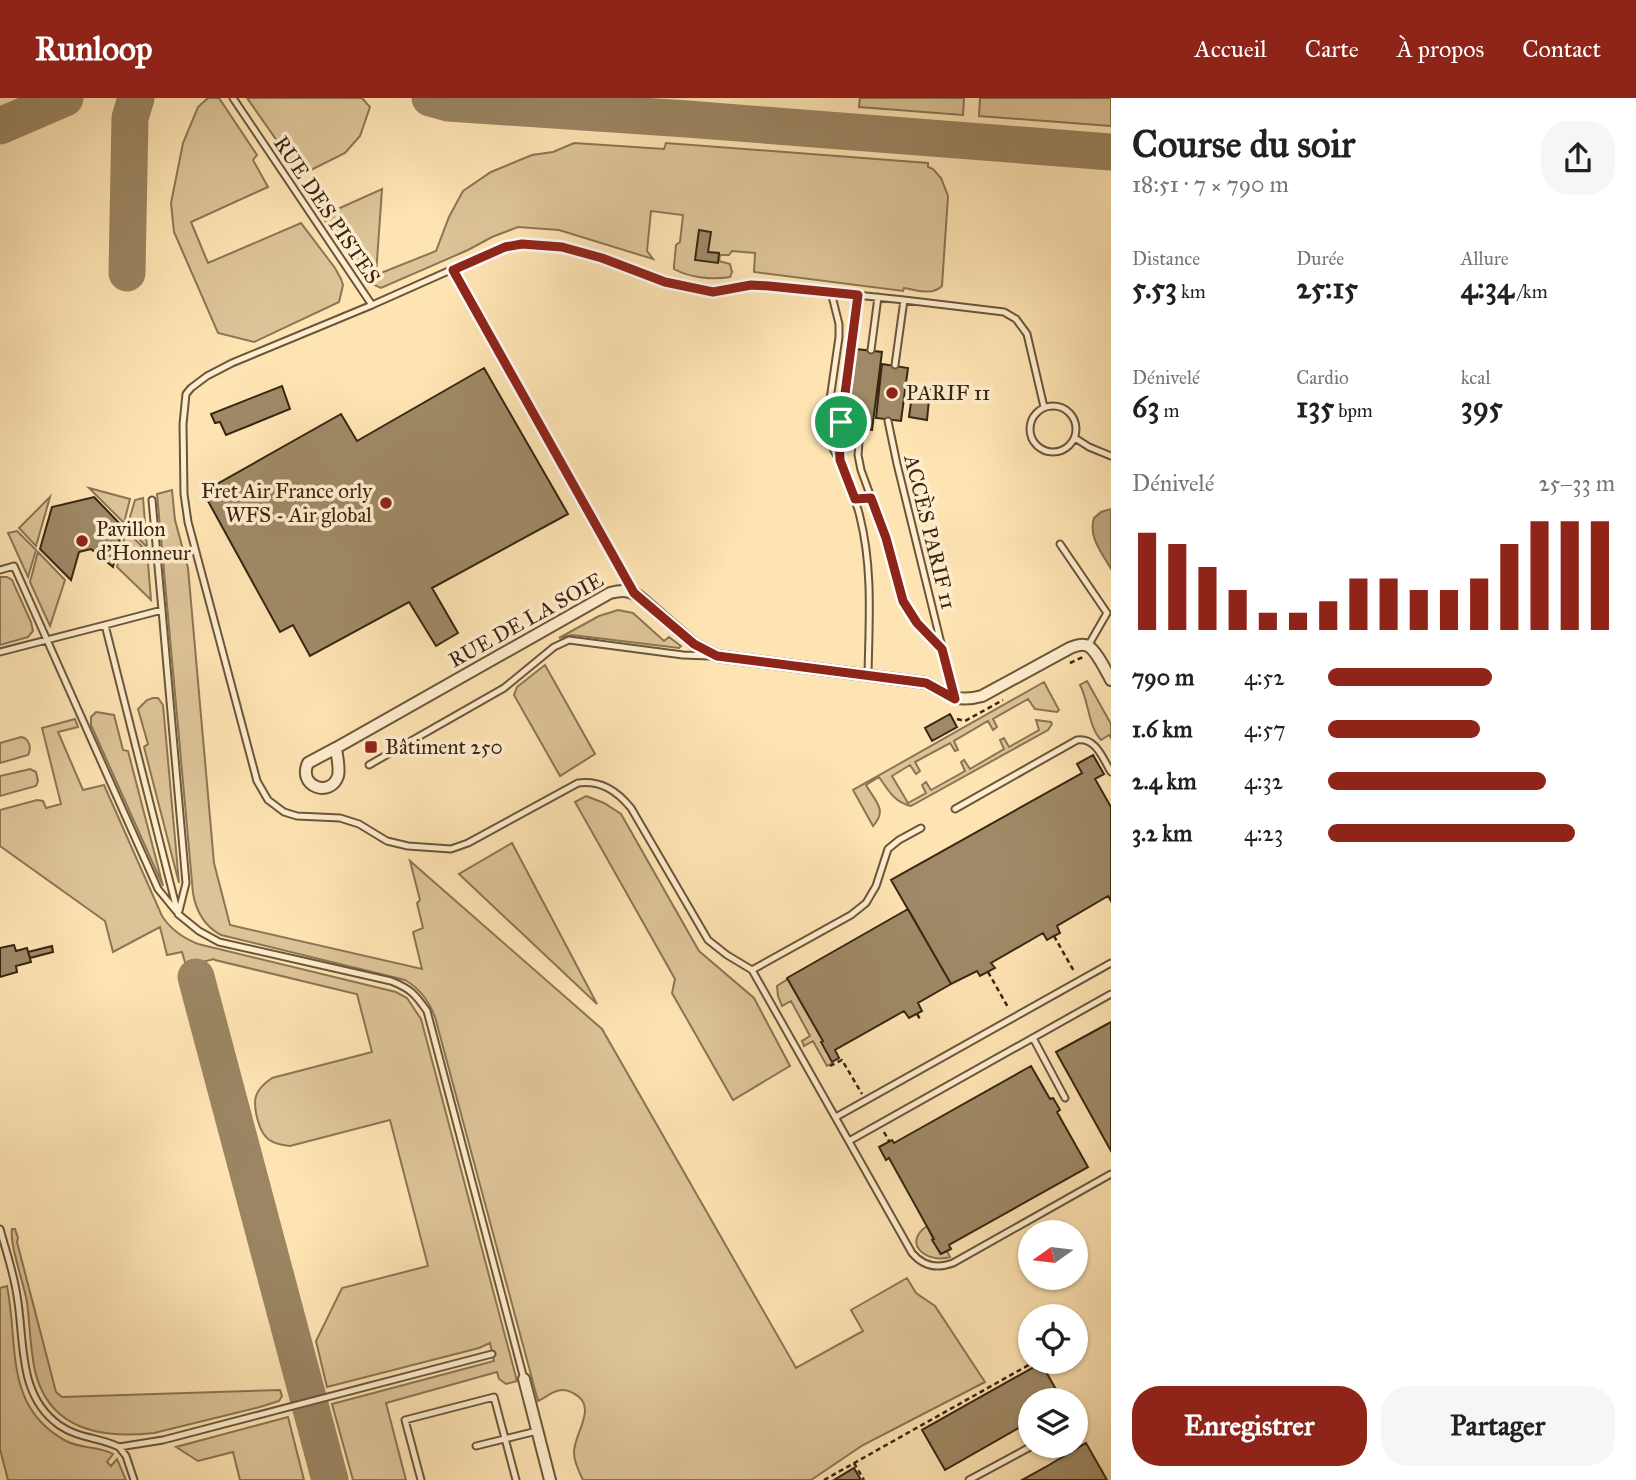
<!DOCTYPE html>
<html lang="fr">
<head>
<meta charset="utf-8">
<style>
  :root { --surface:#fff; --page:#f6f6f6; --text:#202124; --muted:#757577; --accent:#8f2418 }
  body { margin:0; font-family:"IM FELL Great Primer",serif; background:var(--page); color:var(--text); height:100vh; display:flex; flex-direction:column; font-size:26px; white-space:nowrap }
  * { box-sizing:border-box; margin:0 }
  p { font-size:23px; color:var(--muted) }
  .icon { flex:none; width:38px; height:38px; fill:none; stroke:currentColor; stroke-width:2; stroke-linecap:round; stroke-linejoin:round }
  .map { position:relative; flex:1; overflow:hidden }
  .side { display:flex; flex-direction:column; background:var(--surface); width:525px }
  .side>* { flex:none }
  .needle { width:46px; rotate:256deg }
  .controls { position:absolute; left:1018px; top:1122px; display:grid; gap:14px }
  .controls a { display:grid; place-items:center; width:70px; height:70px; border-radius:50%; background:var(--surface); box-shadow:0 2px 5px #0004; font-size:35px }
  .pin { position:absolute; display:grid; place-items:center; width:60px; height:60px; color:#fff; margin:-30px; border:4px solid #fff; border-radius:50%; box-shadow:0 2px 7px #0007 }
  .round { display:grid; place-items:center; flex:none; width:74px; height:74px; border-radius:28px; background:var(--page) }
  .summary { display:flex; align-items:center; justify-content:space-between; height:119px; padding:0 21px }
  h1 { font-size:38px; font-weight:700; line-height:52px }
  .stats { display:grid; grid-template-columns:repeat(3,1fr); gap:10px; height:119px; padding:7px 21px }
  .stats div { display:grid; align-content:center }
  .stats b { font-size:30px; font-weight:700 }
  .stats small { font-size:19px; font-weight:400 }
  .stats p { font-size:19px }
  .chart { height:196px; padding:14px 21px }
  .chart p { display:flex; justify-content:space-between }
  .chart svg { width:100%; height:126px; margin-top:7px; stroke:var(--accent); stroke-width:6 }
  .action { display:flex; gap:14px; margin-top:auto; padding:14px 21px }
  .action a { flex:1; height:80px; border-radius:28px; background:var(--accent); color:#fff; font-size:28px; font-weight:700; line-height:80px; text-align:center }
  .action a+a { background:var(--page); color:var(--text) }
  ul { padding:0 21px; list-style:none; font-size:23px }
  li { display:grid; grid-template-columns:112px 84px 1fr; align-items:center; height:52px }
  li i { height:18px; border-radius:9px; background:var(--accent) }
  header { display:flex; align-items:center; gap:42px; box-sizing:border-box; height:98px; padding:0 35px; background:var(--accent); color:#fff }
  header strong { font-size:33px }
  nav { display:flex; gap:38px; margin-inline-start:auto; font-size:24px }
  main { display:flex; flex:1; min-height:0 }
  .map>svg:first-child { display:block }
  .green { fill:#ddc498; stroke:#8a7555; stroke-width:2 }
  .water { fill:#bba37c; stroke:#867152; stroke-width:2 }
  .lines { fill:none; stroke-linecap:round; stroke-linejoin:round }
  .taxiway { stroke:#9b8562; stroke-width:37 }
  .building { fill:#9f8966; stroke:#372612; stroke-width:2 }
  .lane-casing { stroke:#69563a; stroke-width:9 }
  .street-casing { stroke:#69563a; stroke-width:14 }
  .path { stroke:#372612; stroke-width:2.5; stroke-dasharray:5 3.5; stroke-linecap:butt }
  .lane { stroke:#ffedce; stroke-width:5 }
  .street { stroke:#ffedce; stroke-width:10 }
  .route-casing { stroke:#fff; stroke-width:14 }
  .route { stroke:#8f2418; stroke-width:9 }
  .poi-dot { fill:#8f2418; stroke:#ffedce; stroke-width:2.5 }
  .labels { text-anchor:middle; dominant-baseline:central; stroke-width:7; stroke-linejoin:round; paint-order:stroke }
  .street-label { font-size:21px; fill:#372612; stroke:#ffedce }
  .poi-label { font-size:21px; fill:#372612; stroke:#ffedce; text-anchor:start }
</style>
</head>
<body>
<header>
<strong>Runloop</strong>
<nav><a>Accueil</a><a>Carte</a><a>À propos</a><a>Contact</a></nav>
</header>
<main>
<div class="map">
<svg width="1111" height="1382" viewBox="0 0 1111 1382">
  <rect width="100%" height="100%" fill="#ffe4b3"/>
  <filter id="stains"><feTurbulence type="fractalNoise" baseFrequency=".00286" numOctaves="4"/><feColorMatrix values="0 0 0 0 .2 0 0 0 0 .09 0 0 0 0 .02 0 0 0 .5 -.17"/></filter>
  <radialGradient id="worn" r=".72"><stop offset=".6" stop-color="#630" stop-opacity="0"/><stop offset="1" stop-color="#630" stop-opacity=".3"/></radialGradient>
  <path class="green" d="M 208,0 L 219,0 L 257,57 L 253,62 L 268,89 L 191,124 L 208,165 L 301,125 L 335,170 L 341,181 L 343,187 L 339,204 L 254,244 L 218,235 L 174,134 L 171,105 L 183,45 L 198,9 Z
    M 247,0 L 362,0 L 370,9 L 360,38 L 345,55 L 301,77 Z
    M 860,0 L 964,0 L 963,17 L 859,9 Z
    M 980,0 L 1111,0 L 1111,28 L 979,18 Z
    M 574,45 L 664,51 L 666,45 L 928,65 L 928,69 L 933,71 L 941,80 L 948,98 L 942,188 C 932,198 917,192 904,190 L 903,193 L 754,174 L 755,155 L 732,153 L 729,157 L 720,157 L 719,163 L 730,166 L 732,174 L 730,179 C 713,182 690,180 674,171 L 674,168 L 676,147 L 680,144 L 683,117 L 651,113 L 647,153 L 653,161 L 559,132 L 518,129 L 492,139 L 468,152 L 381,190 L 368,184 L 322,118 L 382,91 L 376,177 L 436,153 L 449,119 L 463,93 L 491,74 L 532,57 L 553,54 Z
    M 89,390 L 130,401 L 124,425 Z
    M 172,392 L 175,422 L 188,470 L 214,765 L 230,827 L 422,871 L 413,834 L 423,830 L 417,805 L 420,802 L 410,763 L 602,931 L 796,1270 L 863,1233 L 851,1212 L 907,1180 L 916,1195 L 935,1208 L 985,1284 L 863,1347 L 811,1382 L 583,1382 C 579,1374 574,1364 574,1355 C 573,1336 600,1308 573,1295 C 568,1292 563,1291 557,1293 C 550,1295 545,1300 538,1303 L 435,919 C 429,903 419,890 405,882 L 221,837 C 204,828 196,813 193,795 L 157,396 Z
    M 50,399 L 36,448 L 19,430 Z
    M 143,400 L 147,449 L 127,429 L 135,402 Z
    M 17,433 L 36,452 L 28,479 L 8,435 Z
    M 126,433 L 147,453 L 151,502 L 117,469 Z
    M 38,454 L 65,482 L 50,528 L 30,484 Z
    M 0,479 L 7,479 L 12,482 L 31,524 L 33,533 L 28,539 L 0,547 Z
    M 618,512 L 633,515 L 664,543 L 669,539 L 681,548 L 679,550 L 572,537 L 559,540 L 599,518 Z
    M 545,567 L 595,656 L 560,678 L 514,597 L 517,589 Z
    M 1087,583 L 1111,626 L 1111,640 L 1109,637 L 1101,642 C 1088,628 1089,604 1080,587 Z
    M 1044,584 L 1059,612 L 1057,614 L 1035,611 L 1028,601 L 993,621 L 997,629 L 993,632 L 988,623 L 954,643 L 958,652 L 955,653 L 950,645 L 915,664 L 920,673 L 916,676 L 910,667 L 892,678 L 908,705 L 926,695 L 922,687 L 926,684 L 931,692 L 965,673 L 961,664 L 964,662 L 970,671 L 1004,651 L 1000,642 L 1004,640 L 1009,649 L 1039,632 L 1036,622 L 1051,624 L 1052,626 L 1048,632 L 911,708 C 894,704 888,692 879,679 L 866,687 C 875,703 888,712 873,728 L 853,692 Z
    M 153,600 L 158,600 L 163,607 L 179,785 L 144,649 L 148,646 L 138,611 L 147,602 Z
    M 96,614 L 114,617 L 123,652 L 128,653 L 163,788 L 91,627 L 91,619 Z
    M 75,621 L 78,629 L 58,634 L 83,692 L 104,687 L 162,818 C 171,832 183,840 198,846 L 396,894 L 407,900 L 421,921 L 517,1283 L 506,1286 L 499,1281 L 497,1274 L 386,1305 L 406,1382 L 353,1382 L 332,1306 L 494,1263 L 490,1245 L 479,1250 L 327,1289 L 316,1243 L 342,1190 L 428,1168 L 390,1022 L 290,1048 C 271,1046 263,1041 258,1023 C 252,1002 254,992 272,980 L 372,954 L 358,900 L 357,896 L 352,895 L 215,862 L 214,861 L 186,868 L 182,854 L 167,857 L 160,829 L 113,854 L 105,823 L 0,748 L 0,712 L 37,702 L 43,703 L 46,710 L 61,706 L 42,630 Z
    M 21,639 C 29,640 32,650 28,657 L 0,665 L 0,645 Z
    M 30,671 L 36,674 L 38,683 L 36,688 L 0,698 L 0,678 Z
    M 586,698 L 604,705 L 621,716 L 699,853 L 754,900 L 790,968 L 733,1002 L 672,895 L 675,881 L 575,704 Z
    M 512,745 L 597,906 L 459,776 Z
    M 788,881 L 823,943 L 833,965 L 827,968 L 813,943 L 804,948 L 802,943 L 810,938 L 791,903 L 782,908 L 778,898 L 777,888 Z
    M 927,1128 L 940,1156 L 947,1153 L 950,1159 C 928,1166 901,1146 927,1128 Z
    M 12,1131 L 15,1131 L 18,1140 L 17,1144 L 56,1294 L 62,1299 L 280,1292 L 282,1298 L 279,1303 L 260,1309 L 154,1335 C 101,1341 49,1332 35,1273 C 30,1250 30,1227 27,1204 C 24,1186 9,1145 12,1131 Z
    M 7,1188 C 19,1247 3,1309 66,1343 C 81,1351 99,1348 113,1356 L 107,1364 L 111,1368 L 117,1361 L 126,1382 L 8,1382 L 0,1351 L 0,1190 Z
    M 288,1319 L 304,1382 L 240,1382 L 233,1354 L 198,1363 L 176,1349 Z"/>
  <path class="water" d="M 1111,411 L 1111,471 C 1102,455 1088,439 1094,420 L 1101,414 Z"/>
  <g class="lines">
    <path class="taxiway" d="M 430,0 L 448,5 L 687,21 L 1111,54
      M 0,28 L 65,0
      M 127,175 L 130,20 L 136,0
      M 196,879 L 330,1382"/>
  </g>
  <path class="building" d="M 699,132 L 711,134 L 708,154 L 719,155 L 718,165 L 695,162 Z
    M 856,251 L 882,254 L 872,332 L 846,329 Z
    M 882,266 L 908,270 L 901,323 L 876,320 Z
    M 484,270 L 568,416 L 432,490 L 458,535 L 436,548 L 409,504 L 310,558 L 293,527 L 280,534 L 203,394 L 341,316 L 357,343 Z
    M 282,288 L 290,311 L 226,337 L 220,324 L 215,325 L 211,316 Z
    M 913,289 L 930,291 L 927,322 L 909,319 Z
    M 94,399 L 123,429 L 113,469 L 91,451 L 79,454 L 71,482 L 40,451 L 52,409 Z
    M 950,616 L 957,629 L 932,643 L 925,630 Z
    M 1093,657 L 1104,676 L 1095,681 L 1111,709 L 1111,803 L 1108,798 L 1057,828 L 1060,835 L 1054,838 L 1047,842 L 1043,835 L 991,865 L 995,870 L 980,878 L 977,873 L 951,886 L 891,782 L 1082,675 L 1077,666 Z
    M 908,811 L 951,886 L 918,905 L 922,913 L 909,920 L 904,913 L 835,952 L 839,960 L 832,964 L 821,944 L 823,943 L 787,880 Z
    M 14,847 L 16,853 L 27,850 L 31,864 L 16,868 L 17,874 L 0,879 L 0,850 Z
    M 52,848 L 53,854 L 30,860 L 28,854 Z
    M 1111,924 L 1111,1053 L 1056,954 Z
    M 1031,968 L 1050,1001 L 1053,1000 L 1059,1010 L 1060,1012 L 1057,1014 L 1088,1069 L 949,1147 L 951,1151 L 941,1156 L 932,1142 L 934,1141 L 889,1060 L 886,1062 L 879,1049 L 892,1042 L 894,1045 Z
    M 1041,1265 L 1062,1302 L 1031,1302 L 1031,1323 L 945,1372 L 922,1332 Z
    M 1086,1345 L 1107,1382 L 1022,1382 L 1049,1367 Z
    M 854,1370 L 861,1382 L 834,1382 Z"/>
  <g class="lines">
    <g class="lane-casing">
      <path id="lane" d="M 233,0 L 372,207
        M 453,171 L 634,495
        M 831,194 L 839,226 L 839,239 L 826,329 L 828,341 L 838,360
        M 858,197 L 838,351 C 841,375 855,396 860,419 C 873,471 869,524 868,577
        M 871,252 L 878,199
        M 895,267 L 904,202
        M1030 331a23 23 0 1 1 46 0a23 23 0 1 1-46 0Z
        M 888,323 L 897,366 L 954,598
        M 860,331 L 858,357 L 861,372 L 883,432 L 903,503 L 917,525 L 942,551
        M 1075,340 L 1089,349 L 1111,358
        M 152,402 L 162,512
        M 1060,446 L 1107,515 L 1088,548
        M 0,472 L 14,468 L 158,791 L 176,813
        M 105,527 L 162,512 L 186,785 L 179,813
        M 0,554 L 105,527 L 178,816 L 199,833 L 219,844 L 391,883 C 411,891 415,896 427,913 L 524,1281
        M 369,667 L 504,590 L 554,549 L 569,542 L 683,557 L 710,558
        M 955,711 L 1077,642 C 1096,639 1103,661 1111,674
        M 921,730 L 899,742 L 888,751 L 876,788 L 866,805 L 851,817 L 752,872 L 727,857 L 708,842 L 631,710 C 617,693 601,682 578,685 L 468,745 L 451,751 L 408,748 L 387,743 L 359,726 L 340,720 L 297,718 L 284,714 L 268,702 L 257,683 L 188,424 L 184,396 L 183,326 L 186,296 L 191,290 L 207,278 L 232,265 L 372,207 L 489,155 C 499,151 509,148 520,147 C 577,140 643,182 700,192 C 717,195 732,190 748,188 C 755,187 762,188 770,188 L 904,202 L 1004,214 L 1016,221 L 1027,236 L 1044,309
        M 752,872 L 912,1155 C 923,1168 937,1171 953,1165 L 1111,1076
        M 1033,940 L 1065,1000
        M 836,1019 L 1111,865
        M 849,1043 L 1111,896
        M 0,1131 C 6,1153 14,1176 17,1198 C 25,1243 17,1297 59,1327 C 79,1341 99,1339 119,1349 L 163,1342 L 492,1256
        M 476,1348 L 537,1333
        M 119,1349 L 126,1358 L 134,1382
        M 421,1382 L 405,1322 L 494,1299 L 516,1382
        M 969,1382 L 1032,1348"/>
    </g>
    <g class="street-casing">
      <path id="street" d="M 336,650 L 610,495 C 622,492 630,492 640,499 L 694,546 L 717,558 L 926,585 C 948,597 957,605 982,598 L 1070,550 C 1075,548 1082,545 1088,548 C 1096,552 1106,573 1111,582
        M 336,650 C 337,659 340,670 338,678 C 331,700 297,689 308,665 Z
        M 524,1281 L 550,1382"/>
    </g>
    <path class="path" d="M 1070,565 L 1083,559
      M 957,621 L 965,623 L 1003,602
      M 1054,838 L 1075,875
      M 988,874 L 1009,911
      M 917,916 L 920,921
      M 830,968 L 842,962 L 862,996
      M 884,1034 L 889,1043
      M 854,1365 L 864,1382
      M 824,1382 L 1034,1264"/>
    <use href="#lane" class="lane"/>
    <use href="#street" class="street"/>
  </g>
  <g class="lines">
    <g class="route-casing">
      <path id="route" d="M 522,146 L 562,149 L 602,160 L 665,184 L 713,194 L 751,187 L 769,188 L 858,197 L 839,341 L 840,362 L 855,401 L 871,400 L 886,440 L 903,503 L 917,525 L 942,551 L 955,601 L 926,585 L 717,558 L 694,546 L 634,495 L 453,172 L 505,149 Z"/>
    </g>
    <use href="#route" class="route"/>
  </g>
  <g class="poi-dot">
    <circle cx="892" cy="295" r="7"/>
    <circle cx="386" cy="405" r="7"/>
    <circle cx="82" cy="443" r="7"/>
    <rect x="364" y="642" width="14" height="14" rx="3.5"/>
  </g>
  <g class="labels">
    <g class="street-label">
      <text transform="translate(327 112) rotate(56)">RUE DES PISTES</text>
      <text transform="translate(930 434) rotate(76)">ACCÈS PARIF 11</text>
      <text transform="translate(526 522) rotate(-29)">RUE DE LA SOIE</text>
    </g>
    <g class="poi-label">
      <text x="906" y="295">PARIF 11</text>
      <text x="372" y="393" text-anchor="end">Fret Air France orly<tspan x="372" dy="24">WFS - Air global</tspan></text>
      <text x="96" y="431">Pavillon<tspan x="96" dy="24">d'Honneur</tspan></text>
      <text x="385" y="649">Bâtiment 250</text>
    </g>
  </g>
  <rect width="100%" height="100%" filter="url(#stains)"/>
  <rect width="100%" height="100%" fill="url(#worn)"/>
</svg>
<div class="controls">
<a><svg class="needle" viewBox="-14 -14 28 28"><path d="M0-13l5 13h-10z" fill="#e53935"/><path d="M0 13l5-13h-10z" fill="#757577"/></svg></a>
<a><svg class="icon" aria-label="locate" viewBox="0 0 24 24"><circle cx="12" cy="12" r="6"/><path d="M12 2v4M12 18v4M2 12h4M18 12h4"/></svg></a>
<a><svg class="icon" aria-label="layers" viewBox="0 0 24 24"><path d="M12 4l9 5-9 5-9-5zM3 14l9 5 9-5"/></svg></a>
</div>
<div class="pin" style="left:841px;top:324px;background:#1e9e55"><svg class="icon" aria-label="arrive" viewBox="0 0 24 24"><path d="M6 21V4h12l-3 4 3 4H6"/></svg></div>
</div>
<section class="side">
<div class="summary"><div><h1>Course du soir</h1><p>18:51 · 7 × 790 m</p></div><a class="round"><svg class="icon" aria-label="share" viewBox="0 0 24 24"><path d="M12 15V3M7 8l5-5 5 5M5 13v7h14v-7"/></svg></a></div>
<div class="stats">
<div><p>Distance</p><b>5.53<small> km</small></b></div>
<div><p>Durée</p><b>25:15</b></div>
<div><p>Allure</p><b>4:34<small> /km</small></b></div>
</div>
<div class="stats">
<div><p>Dénivelé</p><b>63<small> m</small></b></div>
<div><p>Cardio</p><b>135<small> bpm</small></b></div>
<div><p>kcal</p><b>395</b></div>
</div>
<div class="chart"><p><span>Dénivelé</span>25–33 m</p>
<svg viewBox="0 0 160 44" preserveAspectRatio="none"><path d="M5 44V10M15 44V14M25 44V22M35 44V30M45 44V38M55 44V38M65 44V34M75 44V26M85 44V26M95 44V30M105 44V30M115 44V26M125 44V14M135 44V6M145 44V6M155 44V6"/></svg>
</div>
<ul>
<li><b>790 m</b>4:52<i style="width:57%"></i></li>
<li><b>1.6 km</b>4:57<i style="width:53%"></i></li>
<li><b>2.4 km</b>4:32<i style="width:76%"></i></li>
<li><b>3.2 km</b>4:23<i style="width:86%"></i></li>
</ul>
<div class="action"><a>Enregistrer</a><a>Partager</a></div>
</section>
</main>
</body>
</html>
